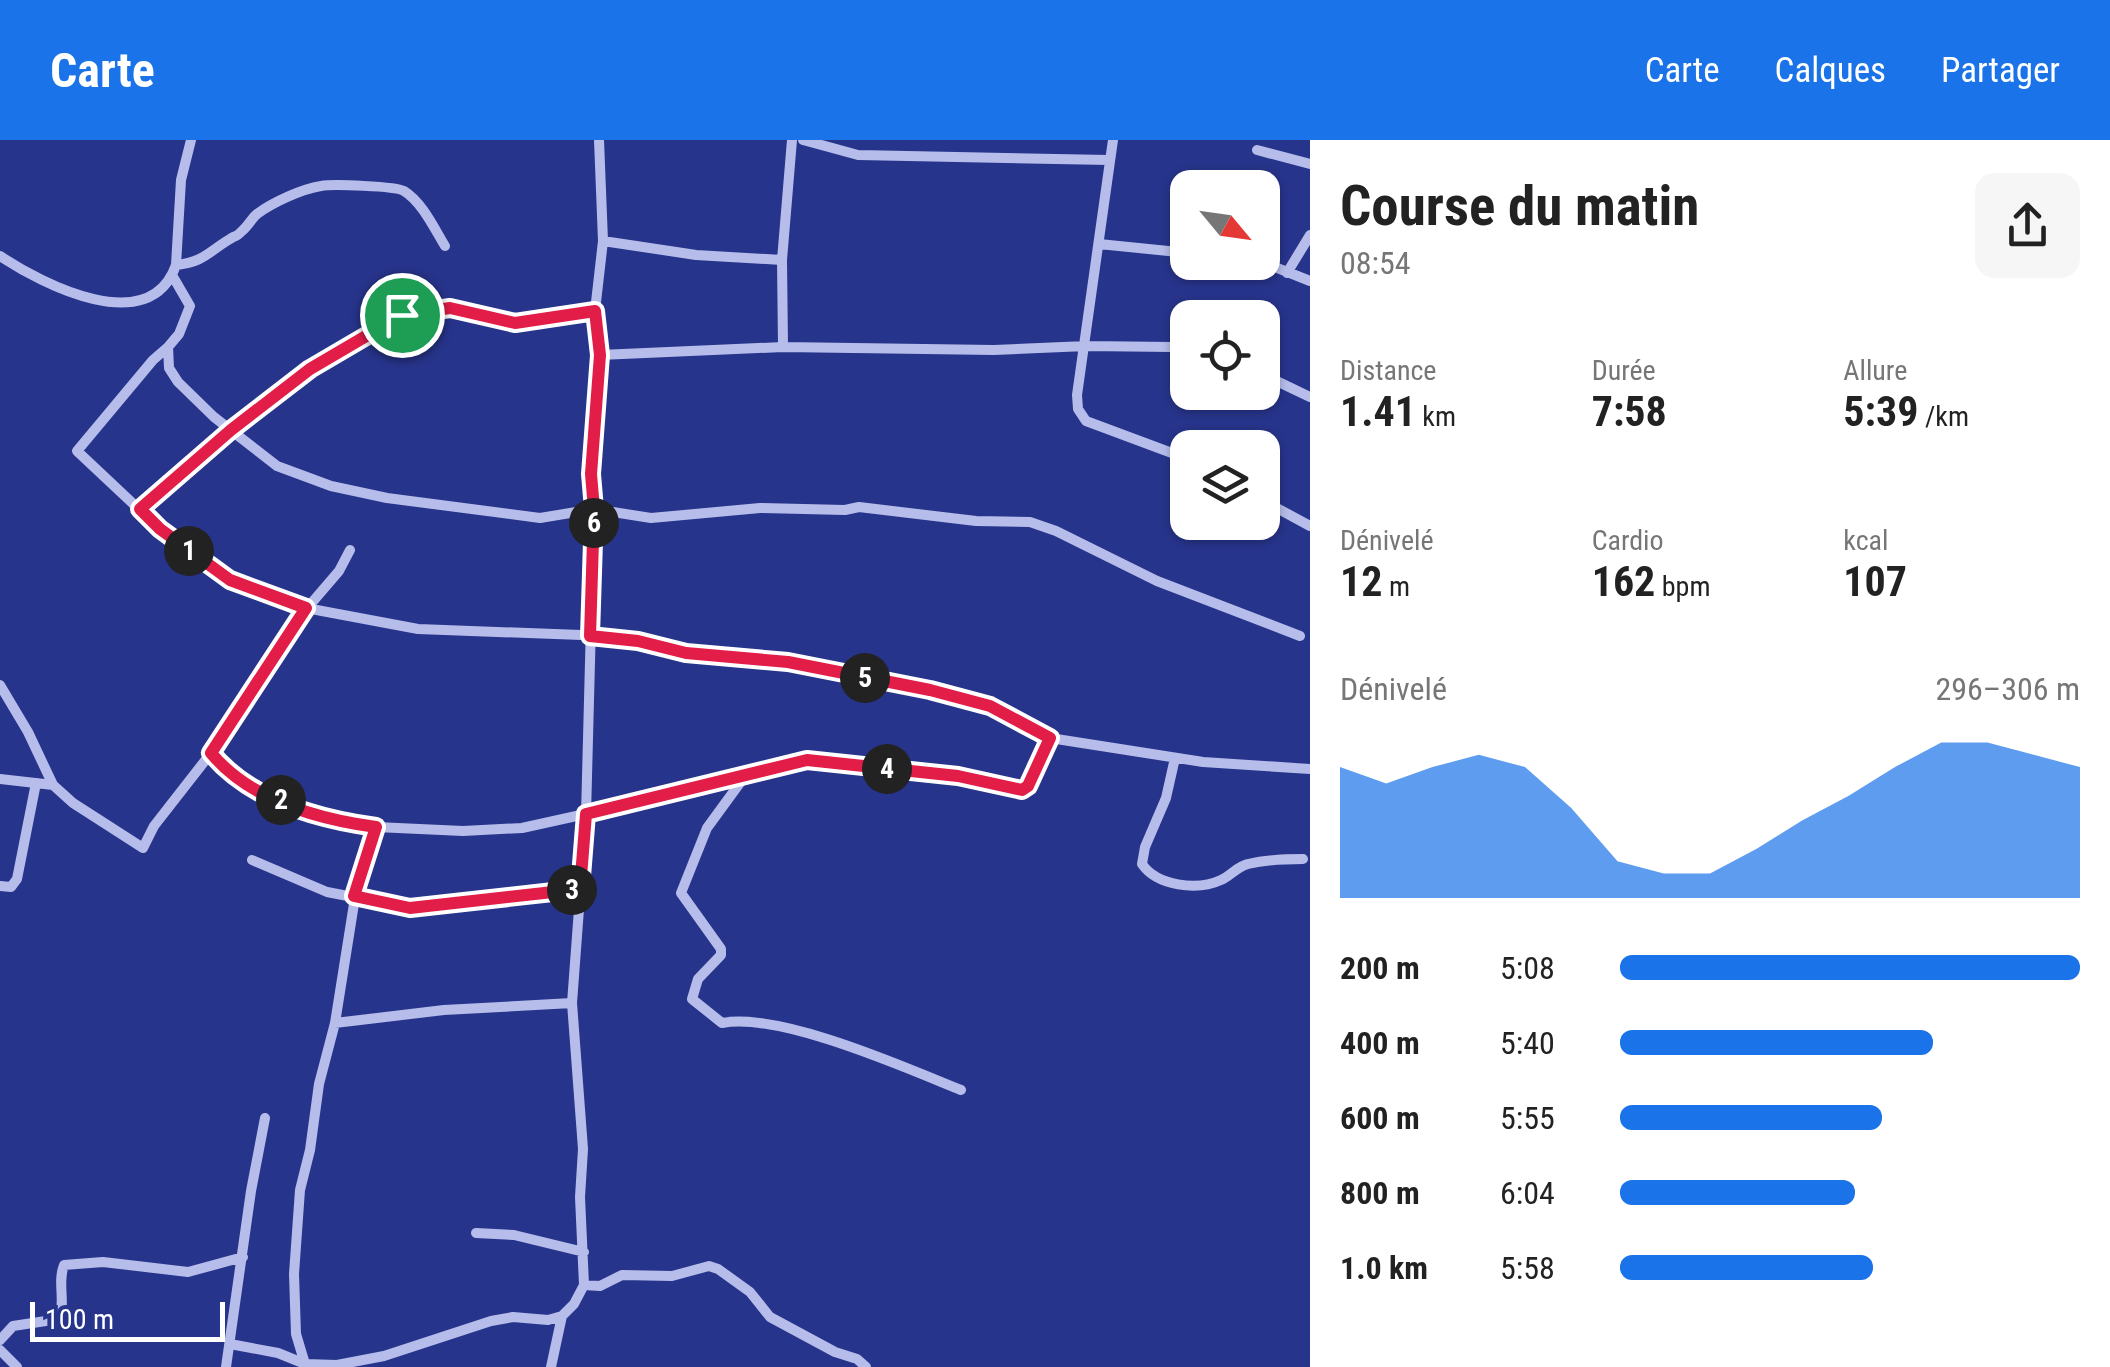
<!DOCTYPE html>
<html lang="fr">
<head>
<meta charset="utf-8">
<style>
  :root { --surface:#fff; --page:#f6f6f6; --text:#222; --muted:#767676; --accent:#1a73e8 }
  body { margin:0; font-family:"Roboto Condensed",sans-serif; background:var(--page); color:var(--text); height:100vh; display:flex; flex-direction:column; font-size:38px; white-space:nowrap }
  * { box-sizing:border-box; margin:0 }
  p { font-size:32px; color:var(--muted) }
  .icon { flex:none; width:55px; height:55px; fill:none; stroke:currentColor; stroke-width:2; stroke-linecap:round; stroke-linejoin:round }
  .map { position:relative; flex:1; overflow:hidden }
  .panel { display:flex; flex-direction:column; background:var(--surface); width:800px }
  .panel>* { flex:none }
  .needle { width:65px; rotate:119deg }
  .tools { position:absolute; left:1170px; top:30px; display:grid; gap:20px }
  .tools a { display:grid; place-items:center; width:110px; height:110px; border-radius:20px; background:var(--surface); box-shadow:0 2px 8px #0004; font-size:50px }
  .scale { position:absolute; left:30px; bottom:25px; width:195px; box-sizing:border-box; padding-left:10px; border:5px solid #fff; border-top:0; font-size:28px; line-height:35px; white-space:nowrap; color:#fff; -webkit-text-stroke:8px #27348b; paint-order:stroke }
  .pin { position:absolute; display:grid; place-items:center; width:85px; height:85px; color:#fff; margin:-42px; border:5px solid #fff; border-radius:50%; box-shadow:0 2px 10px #0007 }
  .km { position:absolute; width:50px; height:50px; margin:-25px; border-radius:50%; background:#222; color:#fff; font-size:28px; line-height:50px; text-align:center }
  .round { display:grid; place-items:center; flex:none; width:105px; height:105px; border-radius:20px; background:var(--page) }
  .overview { display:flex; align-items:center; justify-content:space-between; height:170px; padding:0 30px }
  h1 { font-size:55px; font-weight:700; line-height:75px }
  .figures { display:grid; grid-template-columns:repeat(3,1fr); gap:15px; height:170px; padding:10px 30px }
  .figures div { display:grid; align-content:center }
  .figures b { font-size:42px; font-weight:700 }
  .figures small { font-size:28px; font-weight:400 }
  .figures p { font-size:28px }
  .chart { height:280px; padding:20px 30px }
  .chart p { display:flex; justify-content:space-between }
  .chart svg { width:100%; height:180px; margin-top:10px; fill:var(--accent); opacity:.7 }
  ul { padding:0 30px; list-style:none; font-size:32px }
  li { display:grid; grid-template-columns:160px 120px 1fr; align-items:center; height:75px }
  li i { height:25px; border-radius:12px; background:var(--accent) }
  header { display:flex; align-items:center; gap:60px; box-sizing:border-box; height:140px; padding:0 50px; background:var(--accent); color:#fff }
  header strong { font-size:48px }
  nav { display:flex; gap:55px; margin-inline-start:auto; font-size:35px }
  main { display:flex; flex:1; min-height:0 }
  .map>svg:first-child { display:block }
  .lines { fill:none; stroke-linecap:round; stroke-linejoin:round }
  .street { stroke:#b6bdea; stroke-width:10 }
  .route-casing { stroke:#fff; stroke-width:20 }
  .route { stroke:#e11d48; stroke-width:12 }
</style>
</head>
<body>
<header>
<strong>Carte</strong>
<nav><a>Carte</a><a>Calques</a><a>Partager</a></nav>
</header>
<main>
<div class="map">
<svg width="1310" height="1227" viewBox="0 0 1310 1227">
  <rect width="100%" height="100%" fill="#27348b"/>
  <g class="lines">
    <path class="street" d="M 803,0 L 858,15 L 1109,20
      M 1113,0 L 1077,255 L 1078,269 L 1086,281 L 1188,319
      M 1257,10 L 1310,24
      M 603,101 L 696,115 L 782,120
      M 1099,104 L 1188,113
      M 0,116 C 42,144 150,200 176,125 C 204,122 208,112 230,99 C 239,93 234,99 242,91 C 248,86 252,78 257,74 C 273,62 302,49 321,46 C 332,44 396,46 404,51 C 422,62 434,88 445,106
      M 1262,122 L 1310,141
      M 176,125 L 181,40 L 191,0
      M 1287,133 L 1310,95
      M 172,135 L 190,166 L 179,194 L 168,207 L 169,228 L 178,242 L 214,277 L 277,326 L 331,346 L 387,358 L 540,378 L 594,369 L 651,378 L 760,368 L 845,370 L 859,367 L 976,381 L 1030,382 L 1056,391 L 1157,441 L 1300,496
      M 168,207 L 153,220 L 77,311 L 160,389 L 231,441 L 306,468 L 418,489 L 608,496 L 686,513 L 787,523 L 968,559 L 990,566 L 1050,598
      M 783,207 L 782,120 L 792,0
      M 600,215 L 783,207 L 994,210 L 1086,206 L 1172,207 L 1188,211
      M 1262,234 L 1310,257
      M 1262,360 L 1310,386
      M 140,369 L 231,289 L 311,229 L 402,175 L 449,168 L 515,183 L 595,171
      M 0,545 L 28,592 L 53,645
      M 211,613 L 242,644 L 330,680 L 376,687 L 463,691 L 522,688 L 694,650 L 807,620 L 846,627 L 957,636 L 1022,650 L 1036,632 L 1050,598 L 1203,622 L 1310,629
      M 1175,618 L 1166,658 L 1145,707 L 1142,724 C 1157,746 1197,751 1221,740 C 1230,736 1238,726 1248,724 C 1265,720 1285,719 1303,719
      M 745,636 L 707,688 L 681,753 L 721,809 L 721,815 L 698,839 L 692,859 L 722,883 C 780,872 904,927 961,950
      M 0,639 L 53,645 L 73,663 L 143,708 L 154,686 L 211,613 L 297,480 L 339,431 L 350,410
      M 376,687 L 357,745 L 335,883 L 444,870 L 572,863
      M 252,720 L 327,752 L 410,768 L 580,749
      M 0,746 L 11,747 L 17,739 L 36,643
      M 476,1093 L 514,1095 L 584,1112
      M 584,1145 L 600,1146 L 622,1135 L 672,1136 L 709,1126 L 718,1129 L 750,1152 L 770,1177 L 835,1212 L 857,1219 L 866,1227
      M 0,1200 L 13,1186 L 59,1179 C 66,1161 57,1143 64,1125 L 103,1122 L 188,1132 L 243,1117
      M 230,1204 L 278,1213 L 305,1224 L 337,1225 L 384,1216 L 491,1181 L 513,1177 L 548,1180 L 562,1176 L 574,1164 L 584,1145 L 580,1057 L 583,1009 L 572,863 L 586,675 L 594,369 L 591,334 L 600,215 L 595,171 L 603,101 L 599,0
      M 0,1210 L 17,1227
      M 305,1224 L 296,1194 L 294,1134 L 300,1050 L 310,1010 L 319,944 L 335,883
      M 226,1227 L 251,1051 L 265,978
      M 551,1227 L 562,1176"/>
  </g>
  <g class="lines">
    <g class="route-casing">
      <path id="route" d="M 450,168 L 515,183 L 595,171 L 600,215 L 591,334 L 594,369 L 590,496 L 638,501 L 686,513 L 788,522 L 930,550 L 990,566 L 1050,598 L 1028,646 L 1022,650 L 958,636 L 807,620 L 586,674 L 580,749 L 410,768 L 354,756 L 376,687 C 317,679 250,660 211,613 L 306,468 L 230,440 L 160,389 L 140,369 L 231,290 L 310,229 L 402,175 Z"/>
    </g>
    <use href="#route" class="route"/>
  </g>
</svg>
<div class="tools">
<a><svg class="needle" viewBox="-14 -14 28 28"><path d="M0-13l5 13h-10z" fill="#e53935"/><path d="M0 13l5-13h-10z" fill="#767676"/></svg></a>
<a><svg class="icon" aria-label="locate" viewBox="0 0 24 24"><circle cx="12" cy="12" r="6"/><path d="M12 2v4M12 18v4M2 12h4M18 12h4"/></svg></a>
<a><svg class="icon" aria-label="layers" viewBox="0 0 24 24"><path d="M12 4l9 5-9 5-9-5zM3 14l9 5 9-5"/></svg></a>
</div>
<div class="scale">100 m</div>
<div class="pin" style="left:402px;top:175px;background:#1e9e55"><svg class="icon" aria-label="arrive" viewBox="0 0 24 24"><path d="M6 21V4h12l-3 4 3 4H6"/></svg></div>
<b class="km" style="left:189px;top:411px">1</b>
<b class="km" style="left:281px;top:660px">2</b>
<b class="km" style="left:572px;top:750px">3</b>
<b class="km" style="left:887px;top:629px">4</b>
<b class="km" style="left:865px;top:538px">5</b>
<b class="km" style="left:594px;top:383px">6</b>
</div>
<section class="panel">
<div class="overview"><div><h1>Course du matin</h1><p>08:54</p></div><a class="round"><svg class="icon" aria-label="share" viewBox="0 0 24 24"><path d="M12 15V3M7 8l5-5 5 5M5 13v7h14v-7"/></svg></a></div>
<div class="figures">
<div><p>Distance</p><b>1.41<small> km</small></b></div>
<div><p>Durée</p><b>7:58</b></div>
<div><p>Allure</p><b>5:39<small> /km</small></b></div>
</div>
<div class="figures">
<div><p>Dénivelé</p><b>12<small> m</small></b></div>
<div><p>Cardio</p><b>162<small> bpm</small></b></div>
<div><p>kcal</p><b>107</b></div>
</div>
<div class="chart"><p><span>Dénivelé</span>296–306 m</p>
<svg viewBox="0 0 160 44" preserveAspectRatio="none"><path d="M0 44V12L10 16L20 12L30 9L40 12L50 22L60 35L70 38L80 38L90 32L100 25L110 19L120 12L130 6L140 6L150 9L160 12V44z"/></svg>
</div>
<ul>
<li><b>200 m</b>5:08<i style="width:100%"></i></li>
<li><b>400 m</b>5:40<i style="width:68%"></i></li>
<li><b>600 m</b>5:55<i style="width:57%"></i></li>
<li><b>800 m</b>6:04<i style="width:51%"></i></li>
<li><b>1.0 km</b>5:58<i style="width:55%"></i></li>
</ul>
</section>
</main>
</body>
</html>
